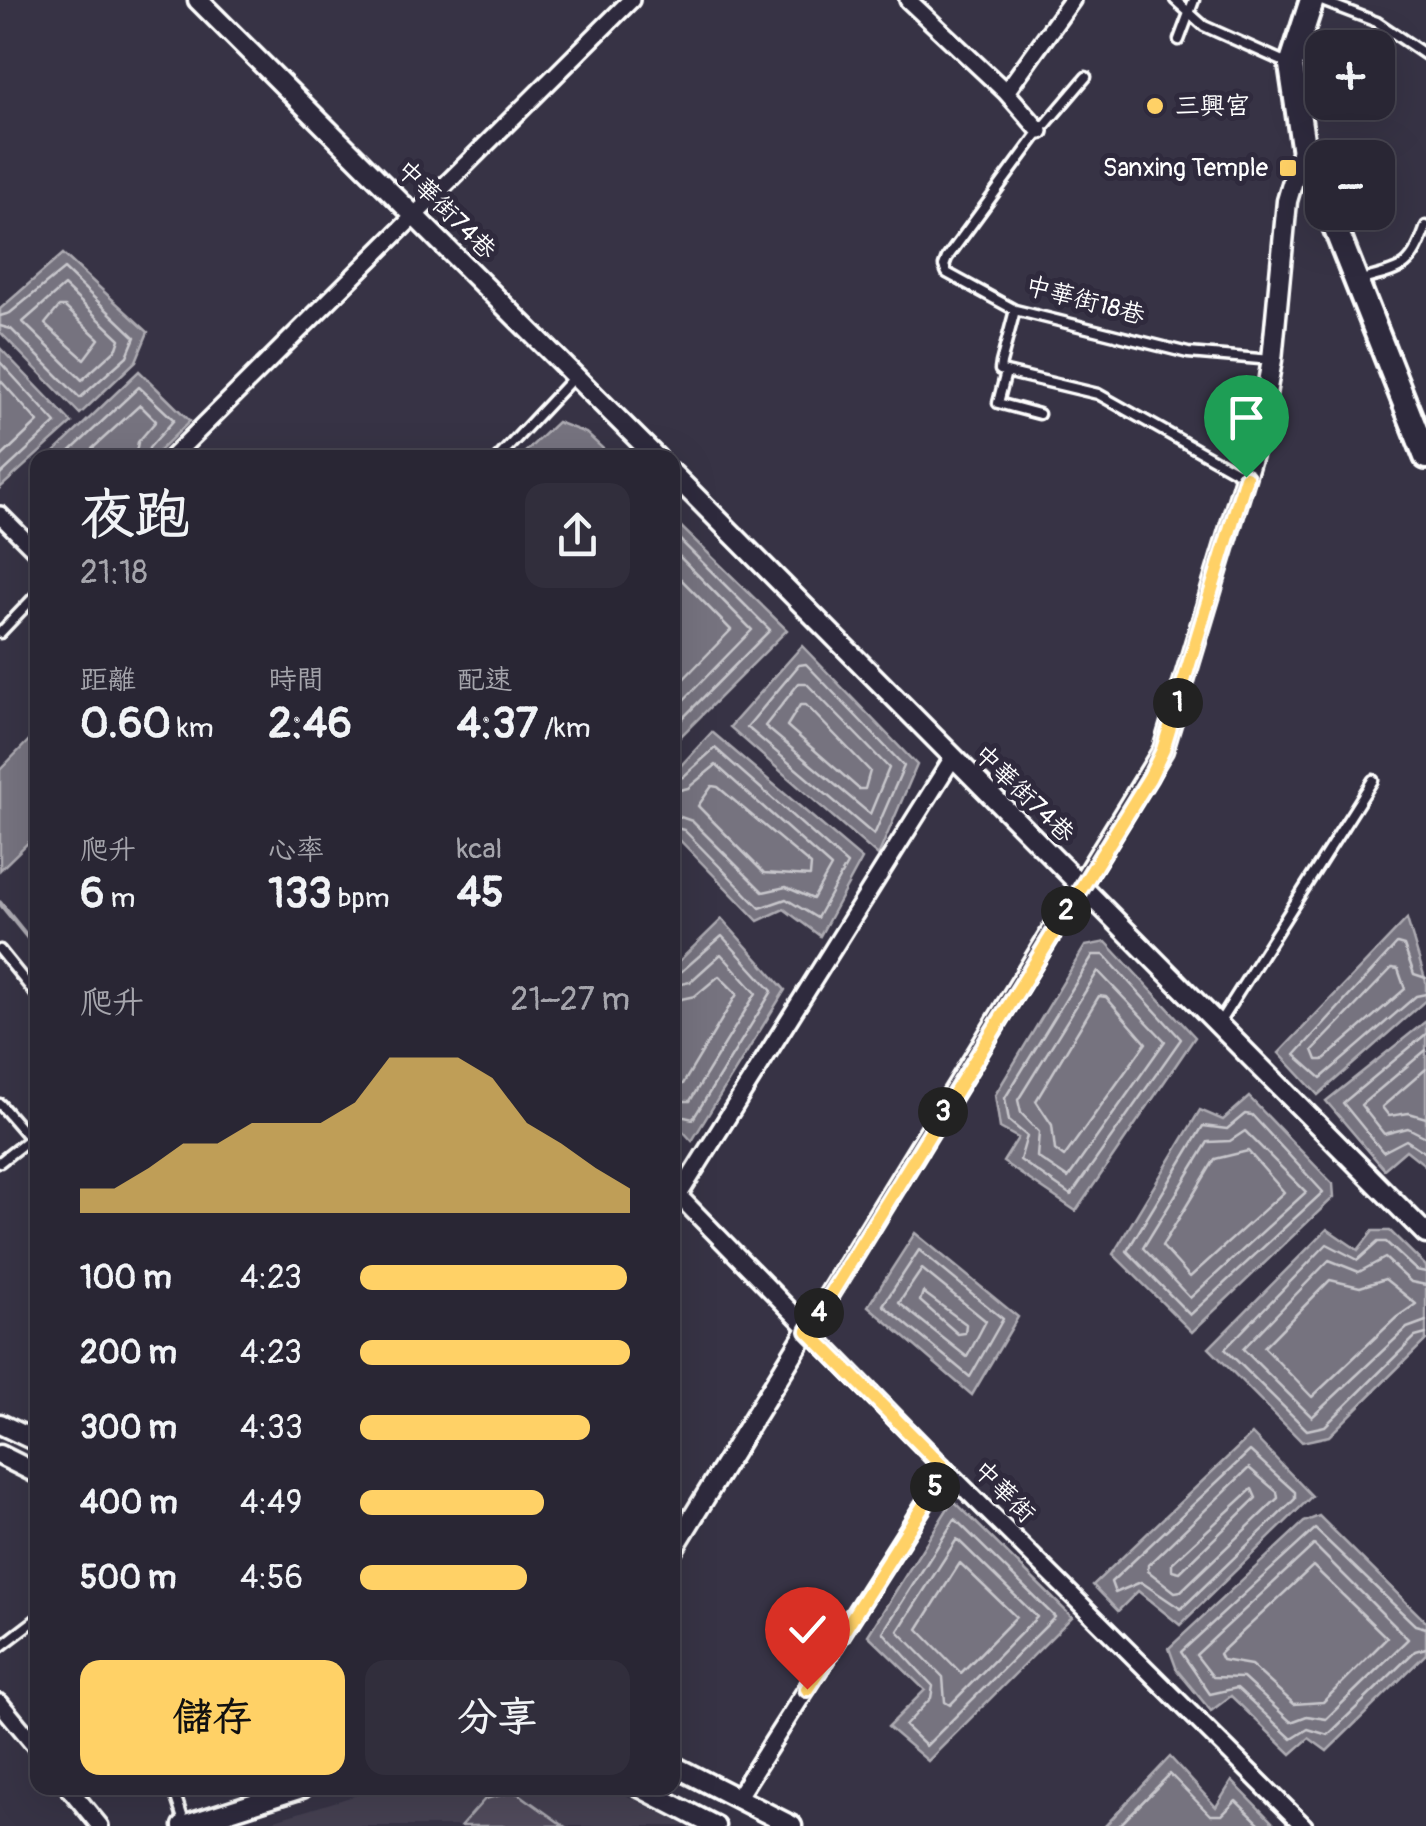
<!DOCTYPE html>
<html lang="zh-TW">
<head>
<meta charset="utf-8">
<style>
  :root { --surface:#292634; --page:#312e3c; --text:#f1f3f6; --muted:#a5a5ac; --line:#45434f; --accent:#ffd166 }
  body { margin:0; font-family:Pangolin,"LXGW WenKai TC",sans-serif; background:var(--page); color:var(--text); height:100vh; display:flex; flex-direction:column; font-size:38px; white-space:nowrap }
  * { box-sizing:border-box; margin:0 }
  p { font-size:32px; color:var(--muted) }
  .icon { flex:none; width:55px; height:55px; fill:none; stroke:currentColor; stroke-width:2; stroke-linecap:round; stroke-linejoin:round }
  .map { position:relative; flex:1; overflow:hidden }
  .side { position:absolute; left:30px; top:450px; width:650px; height:1345px; display:flex; flex-direction:column; background:var(--surface); border-radius:20px; box-shadow:0 10px 40px #0002,0 0 0 2px var(--line) }
  .side>* { flex:none }
  .fabs { position:absolute; left:1305px; top:30px; display:grid; gap:20px }
  .fabs a { display:grid; place-items:center; width:90px; height:90px; border-radius:20px; background:var(--surface); box-shadow:0 10px 40px #0002,0 0 0 2px var(--line); font-size:50px }
  .pin { position:absolute; display:grid; place-items:center; width:85px; height:85px; color:#fff; margin:-102px -42px; border-radius:50% 50% 50% 0; rotate:-45deg; box-shadow:0 0 10px #0007 }
  .pin .icon { rotate:45deg }
  .km { position:absolute; width:50px; height:50px; margin:-25px; border-radius:50%; background:#222; color:#fff; font-size:28px; line-height:50px; text-align:center }
  .round { display:grid; place-items:center; flex:none; width:105px; height:105px; border-radius:20px; background:var(--page) }
  .summary { display:flex; align-items:center; justify-content:space-between; height:170px; padding:0 50px }
  h1 { font-size:55px; font-weight:700; line-height:75px }
  .figures { display:grid; grid-template-columns:repeat(3,1fr); gap:15px; height:170px; padding:10px 50px }
  .figures div { display:grid; align-content:center }
  .figures b { font-size:42px; font-weight:700 }
  .figures small { font-size:28px; font-weight:400 }
  .figures p { font-size:28px }
  .chart { height:280px; padding:20px 50px }
  .chart p { display:flex; justify-content:space-between }
  .chart svg { width:100%; height:180px; margin-top:10px; fill:var(--accent); opacity:.7 }
  .button { display:flex; gap:20px; margin-top:auto; padding:20px 50px }
  .button a { flex:1; height:115px; border-radius:20px; background:var(--accent); color:#111; font-size:40px; font-weight:700; line-height:115px; text-align:center }
  .button a+a { background:var(--page); color:var(--text) }
  ul { padding:0 50px; list-style:none; font-size:32px }
  li { display:grid; grid-template-columns:160px 120px 1fr; align-items:center; height:75px }
  li i { height:25px; border-radius:12px; background:var(--accent) }
  .map>svg:first-child { display:block }
  .built { fill:#444051 }
  .green { fill:#514c5c; stroke:#a8a6ae; stroke-width:2.5 }
  .water { fill:#76737f; stroke:#adabb2; stroke-width:2.5 }
  .lines { fill:none; stroke-linecap:round; stroke-linejoin:round }
  .shore { stroke:#c8c7cc; stroke-width:2.5 }
  .stream { stroke:#adabb2; stroke-width:5 }
  .service-casing { stroke:#fff; stroke-width:15 }
  .minor-casing { stroke:#fff; stroke-width:22 }
  .tertiary-casing { stroke:#fff; stroke-width:25 }
  .primary-casing { stroke:#fff; stroke-width:30 }
  .service { stroke:#2f2a3d; stroke-width:8 }
  .minor { stroke:#2f2a3d; stroke-width:15 }
  .tertiary { stroke:#2f2a3d; stroke-width:18 }
  .primary { stroke:#2f2a3d; stroke-width:22 }
  .route-casing { stroke:#fff; stroke-width:20 }
  .route { stroke:#ffd166; stroke-width:12 }
  .poi-dot { fill:#ffd166; stroke:#2f2a3d; stroke-width:4 }
  .labels { text-anchor:middle; dominant-baseline:central; stroke-width:10; stroke-linejoin:round; paint-order:stroke }
  .poi-label { font-size:25px; fill:#fff; stroke:#2f2a3d; text-anchor:start }
  .street-label { font-size:25px; fill:#fff; stroke:#2f2a3d }
</style>
</head>
<body>
<div class="map">
<svg width="1426" height="1826" viewBox="0 0 1426 1826">
  <rect width="100%" height="100%" fill="#373345"/>
  <filter id="ink" filterUnits="userSpaceOnUse"><feTurbulence type="fractalNoise" baseFrequency=".01" numOctaves="2"/><feDisplacementMap in="SourceGraphic" scale="20" xChannelSelector="R" yChannelSelector="G"/><feConvolveMatrix kernelMatrix="1 2 1 2 8 2 1 2 1" color-interpolation-filters="sRGB"/></filter>
  <g filter="url(#ink)">
    <path class="built" d="M 380,1788 L 612,1788 L 687,1826 L 255,1826 Z"/>
    <path class="green" d="M 513,1792 L 519,1794 L 564,1826 L 461,1826 L 485,1799 Z"/>
    <path class="water" d="M 63,254 L 148,332 L 136,361 L 80,414 L 0,332 L 0,309 Z
      M 0,348 L 72,423 L 0,488 Z
      M 139,371 L 190,421 L 153,457 L 49,457 Z
      M 557,422 L 586,433 L 612,457 L 520,457 Z
      M 672,518 L 787,630 L 673,744 L 672,743 Z
      M 802,646 L 917,765 L 878,856 L 730,727 Z
      M 37,732 L 37,834 L 0,870 L 0,770 Z
      M 712,732 L 862,859 L 820,936 L 784,909 L 758,921 L 673,833 L 673,774 Z
      M 722,919 L 785,990 L 692,1141 L 673,1120 L 673,967 Z
      M 1407,919 L 1426,982 L 1426,1000 L 1318,1095 L 1279,1053 Z
      M 1106,942 L 1195,1037 L 1076,1211 L 1003,1162 L 1018,1138 L 1000,1128 L 995,1095 L 1085,946 Z
      M 1426,1021 L 1426,1166 L 1406,1150 L 1384,1169 L 1326,1101 Z
      M 1249,1097 L 1333,1184 L 1334,1197 L 1192,1332 L 1113,1254 L 1200,1110 L 1223,1120 Z
      M 1327,1229 L 1358,1250 L 1373,1231 L 1390,1231 L 1426,1266 L 1426,1340 L 1329,1436 L 1302,1442 L 1209,1348 Z
      M 915,1233 L 1018,1317 L 972,1395 L 868,1306 Z
      M 1252,1434 L 1312,1496 L 1180,1625 L 1138,1591 L 1118,1611 L 1093,1585 Z
      M 953,1500 L 1072,1617 L 928,1761 L 888,1727 L 925,1690 L 868,1635 Z
      M 1319,1516 L 1426,1622 L 1426,1654 L 1327,1751 L 1309,1738 L 1291,1754 L 1231,1696 L 1211,1711 L 1177,1670 L 1169,1648 L 1304,1522 Z
      M 1170,1757 L 1216,1807 L 1232,1781 L 1276,1826 L 1105,1826 Z"/>
    <g class="lines">
      <path class="shore" d="M 64,286 L 120,339 L 117,348 L 82,380 L 23,322 Z
        M 59,307 L 65,307 L 99,339 L 84,359 L 45,324 Z
        M 0,316 L 10,313 L 64,269 L 135,337 L 127,356 L 80,398 L 11,329 L 0,326
        M 0,362 L 56,423 L 0,475
        M 0,380 L 38,422 L 0,458
        M 63,458 L 139,387 L 174,420 L 149,448 L 147,458
        M 82,458 L 140,405 L 156,421 L 138,442 L 135,458
        M 672,532 L 770,630 L 672,729
        M 672,549 L 752,630 L 672,712
        M 672,570 L 731,630 L 672,691
        M 806,664 L 904,766 L 874,835 L 747,727 L 799,665 Z
        M 799,683 L 806,683 L 889,768 L 870,814 L 765,726 Z
        M 800,705 L 806,705 L 870,771 L 865,789 L 859,789 L 787,726 Z
        M 672,780 L 683,777 L 715,748 L 847,864 L 817,918 L 786,899 L 760,908 L 684,830 L 672,827
        M 712,786 L 718,787 L 811,865 L 810,876 L 764,873 L 698,806 Z
        M 672,792 L 688,788 L 716,765 L 831,867 L 813,899 L 786,887 L 763,892 L 692,821 L 672,814
        M 1093,955 L 1104,955 L 1181,1039 L 1071,1195 L 1020,1160 L 1027,1136 L 1009,1121 L 1005,1098 Z
        M 1392,968 L 1398,969 L 1405,989 L 1323,1060 L 1317,1060 L 1313,1050 Z
        M 1098,971 L 1165,1041 L 1068,1178 L 1037,1157 L 1039,1132 L 1021,1113 L 1018,1100 Z
        M 672,974 L 682,971 L 722,936 L 772,991 L 693,1119 L 672,1114
        M 1426,978 L 1414,974 L 1404,946 L 1397,944 L 1295,1055 L 1321,1078 L 1416,996 L 1426,994
        M 672,986 L 690,982 L 721,954 L 756,993 L 690,1101 L 672,1101
        M 1099,996 L 1106,997 L 1146,1043 L 1064,1157 L 1055,1150 L 1052,1125 L 1036,1101 Z
        M 672,1001 L 695,996 L 719,976 L 737,994 L 683,1084 L 672,1086
        M 1426,1034 L 1343,1103 L 1383,1152 L 1406,1140 L 1426,1153
        M 1426,1050 L 1361,1105 L 1384,1134 L 1408,1128 L 1426,1137
        M 1426,1069 L 1382,1107 L 1389,1116 L 1409,1113 L 1426,1118
        M 1245,1114 L 1252,1115 L 1323,1192 L 1190,1315 L 1127,1251 L 1203,1126 L 1227,1129 Z
        M 1245,1131 L 1306,1192 L 1190,1298 L 1143,1248 L 1208,1142 L 1230,1141 Z
        M 1248,1151 L 1284,1192 L 1190,1277 L 1162,1246 L 1215,1159 Z
        M 919,1250 L 1003,1319 L 970,1377 L 883,1305 Z
        M 922,1269 L 986,1321 L 967,1357 L 899,1303 Z
        M 1426,1272 L 1416,1270 L 1386,1242 L 1378,1242 L 1358,1260 L 1327,1244 L 1225,1349 L 1307,1430 L 1325,1426 L 1415,1337 L 1426,1334
        M 1330,1280 L 1360,1287 L 1385,1279 L 1416,1304 L 1397,1317 L 1312,1397 L 1264,1347 Z
        M 1426,1285 L 1411,1282 L 1385,1258 L 1359,1272 L 1329,1260 L 1243,1349 L 1312,1417 L 1407,1328 L 1426,1321
        M 923,1292 L 966,1324 L 965,1333 L 958,1334 L 920,1301 Z
        M 1250,1451 L 1295,1492 L 1295,1499 L 1181,1609 L 1141,1582 L 1115,1593 L 1111,1582 Z
        M 1249,1468 L 1277,1492 L 1278,1498 L 1181,1591 L 1175,1592 L 1148,1571 L 1148,1565 Z
        M 1252,1489 L 1256,1498 L 1180,1572 L 1172,1570 L 1172,1563 Z
        M 955,1519 L 1055,1617 L 926,1746 L 905,1726 L 931,1698 L 933,1686 L 883,1632 Z
        M 957,1539 L 1037,1617 L 950,1705 L 945,1702 L 943,1677 L 898,1631 Z
        M 1314,1545 L 1408,1639 L 1326,1719 L 1307,1716 L 1291,1722 L 1243,1678 L 1213,1677 L 1196,1655 Z
        M 960,1563 L 1016,1617 L 961,1673 L 918,1629 Z
        M 1313,1566 L 1387,1638 L 1323,1702 L 1294,1704 L 1251,1665 L 1222,1660 L 1219,1654 Z
        M 1426,1628 L 1415,1625 L 1315,1529 L 1181,1652 L 1210,1694 L 1237,1688 L 1292,1739 L 1308,1729 L 1328,1735 L 1415,1651 L 1426,1648
        M 1119,1826 L 1170,1774 L 1210,1815 L 1222,1815 L 1236,1801 L 1262,1826"/>
      <path class="stream" d="M 0,903 L 38,950"/>
      <g class="service-casing">
        <path id="service" d="M 1175,0 L 1204,26 L 1287,63
          M 1319,0 L 1377,22 L 1426,55
          M 1179,40 L 1194,0
          M 1086,77 L 1040,131 L 947,258 L 944,266 L 947,273 L 1015,310 L 1188,353 L 1272,360
          M 1358,281 C 1401,269 1411,271 1426,226
          M 1015,310 L 1001,363 L 1000,370 L 1006,372 L 998,403 L 1039,414
          M 1006,372 L 1098,394 L 1242,475
          M 498,458 L 573,378
          M 0,633 L 38,593
          M 0,950 L 38,997
          M 1219,1023 L 1373,780
          M 0,1104 L 38,1148
          M 0,1162 L 38,1132
          M 0,1647 L 38,1618
          M 173,1788 L 185,1825"/>
      </g>
      <g class="minor-casing">
        <path id="minor" d="M 908,0 L 1006,92 L 1040,131
          M 1006,92 L 1072,0
          M 171,458 L 631,0
          M 0,515 L 38,553
          M 672,1189 L 946,1470 L 1304,1826
          M 672,1206 L 952,759
          M 0,1703 L 38,1749
          M 69,1788 L 100,1826
          M 737,1798 L 946,1470"/>
      </g>
      <g class="tertiary-casing">
        <path id="tertiary" d="M 198,0 L 657,458
          M 672,473 L 1426,1234
          M 0,1424 L 38,1442
          M 0,1455 L 38,1474
          M 672,1551 L 1163,750 L 1260,428 L 1272,360 L 1287,201 L 1303,146
          M 672,1765 L 792,1826
          M 641,1788 L 715,1826
          M 183,1826 L 302,1788"/>
      </g>
      <g class="primary-casing">
        <path id="primary" d="M 1312,0 L 1291,65 L 1303,146 L 1322,196
          M 1329,212 L 1426,457"/>
      </g>
      <use href="#service" class="service"/>
      <use href="#minor" class="minor"/>
      <use href="#tertiary" class="tertiary"/>
      <use href="#primary" class="primary"/>
    </g>
  </g>
  <g class="lines" filter="url(#ink)">
    <g class="route-casing">
      <path id="route" d="M 807,1689 L 946,1470 L 808,1331 L 1150,777 L 1163,750 L 1246,477"/>
    </g>
    <use href="#route" class="route"/>
  </g>
  <g class="poi-dot">
    <circle cx="1155" cy="106" r="10"/>
    <rect x="1278" y="158" width="20" height="20" rx="5"/>
  </g>
  <g class="labels">
    <g class="poi-label">
      <text x="1175" y="106">三興宮</text>
      <text x="1268" y="168" text-anchor="end">Sanxing Temple</text>
    </g>
    <g class="street-label">
      <text transform="translate(446 210) rotate(45)">中華街74巷</text>
      <text transform="translate(1085 301) rotate(15)">中華街18巷</text>
      <text transform="translate(1024 794) rotate(44)">中華街74巷</text>
      <text transform="translate(1004 1492) rotate(45)">中華街</text>
    </g>
  </g>
</svg>
<div class="fabs">
<a>+</a>
<a>−</a>
</div>
<div class="pin" style="left:1246px;top:477px;background:#1e9e55"><svg class="icon" aria-label="arrive" viewBox="0 0 24 24"><path d="M6 21V4h12l-3 4 3 4H6"/></svg></div>
<div class="pin" style="left:807px;top:1689px;background:#d93025"><svg class="icon" aria-label="check" viewBox="0 0 24 24"><path d="M5 12l5 5 9-10"/></svg></div>
<b class="km" style="left:1178px;top:703px">1</b>
<b class="km" style="left:1066px;top:911px">2</b>
<b class="km" style="left:943px;top:1112px">3</b>
<b class="km" style="left:819px;top:1313px">4</b>
<b class="km" style="left:935px;top:1487px">5</b>
<section class="side">
<div class="summary"><div><h1>夜跑</h1><p>21:18</p></div><a class="round"><svg class="icon" aria-label="share" viewBox="0 0 24 24"><path d="M12 15V3M7 8l5-5 5 5M5 13v7h14v-7"/></svg></a></div>
<div class="figures">
<div><p>距離</p><b>0.60<small> km</small></b></div>
<div><p>時間</p><b>2:46</b></div>
<div><p>配速</p><b>4:37<small> /km</small></b></div>
</div>
<div class="figures">
<div><p>爬升</p><b>6<small> m</small></b></div>
<div><p>心率</p><b>133<small> bpm</small></b></div>
<div><p>kcal</p><b>45</b></div>
</div>
<div class="chart"><p><span>爬升</span>21–27 m</p>
<svg viewBox="0 0 160 44" preserveAspectRatio="none"><path d="M0 44V38L10 38L20 33L30 27L40 27L50 22L60 22L70 22L80 17L90 6L100 6L110 6L120 11L130 22L140 27L150 33L160 38V44z"/></svg>
</div>
<ul>
<li><b>100 m</b>4:23<i style="width:99%"></i></li>
<li><b>200 m</b>4:23<i style="width:100%"></i></li>
<li><b>300 m</b>4:33<i style="width:85%"></i></li>
<li><b>400 m</b>4:49<i style="width:68%"></i></li>
<li><b>500 m</b>4:56<i style="width:62%"></i></li>
</ul>
<div class="button"><a>儲存</a><a>分享</a></div>
</section>
</div>
</body>
</html>
